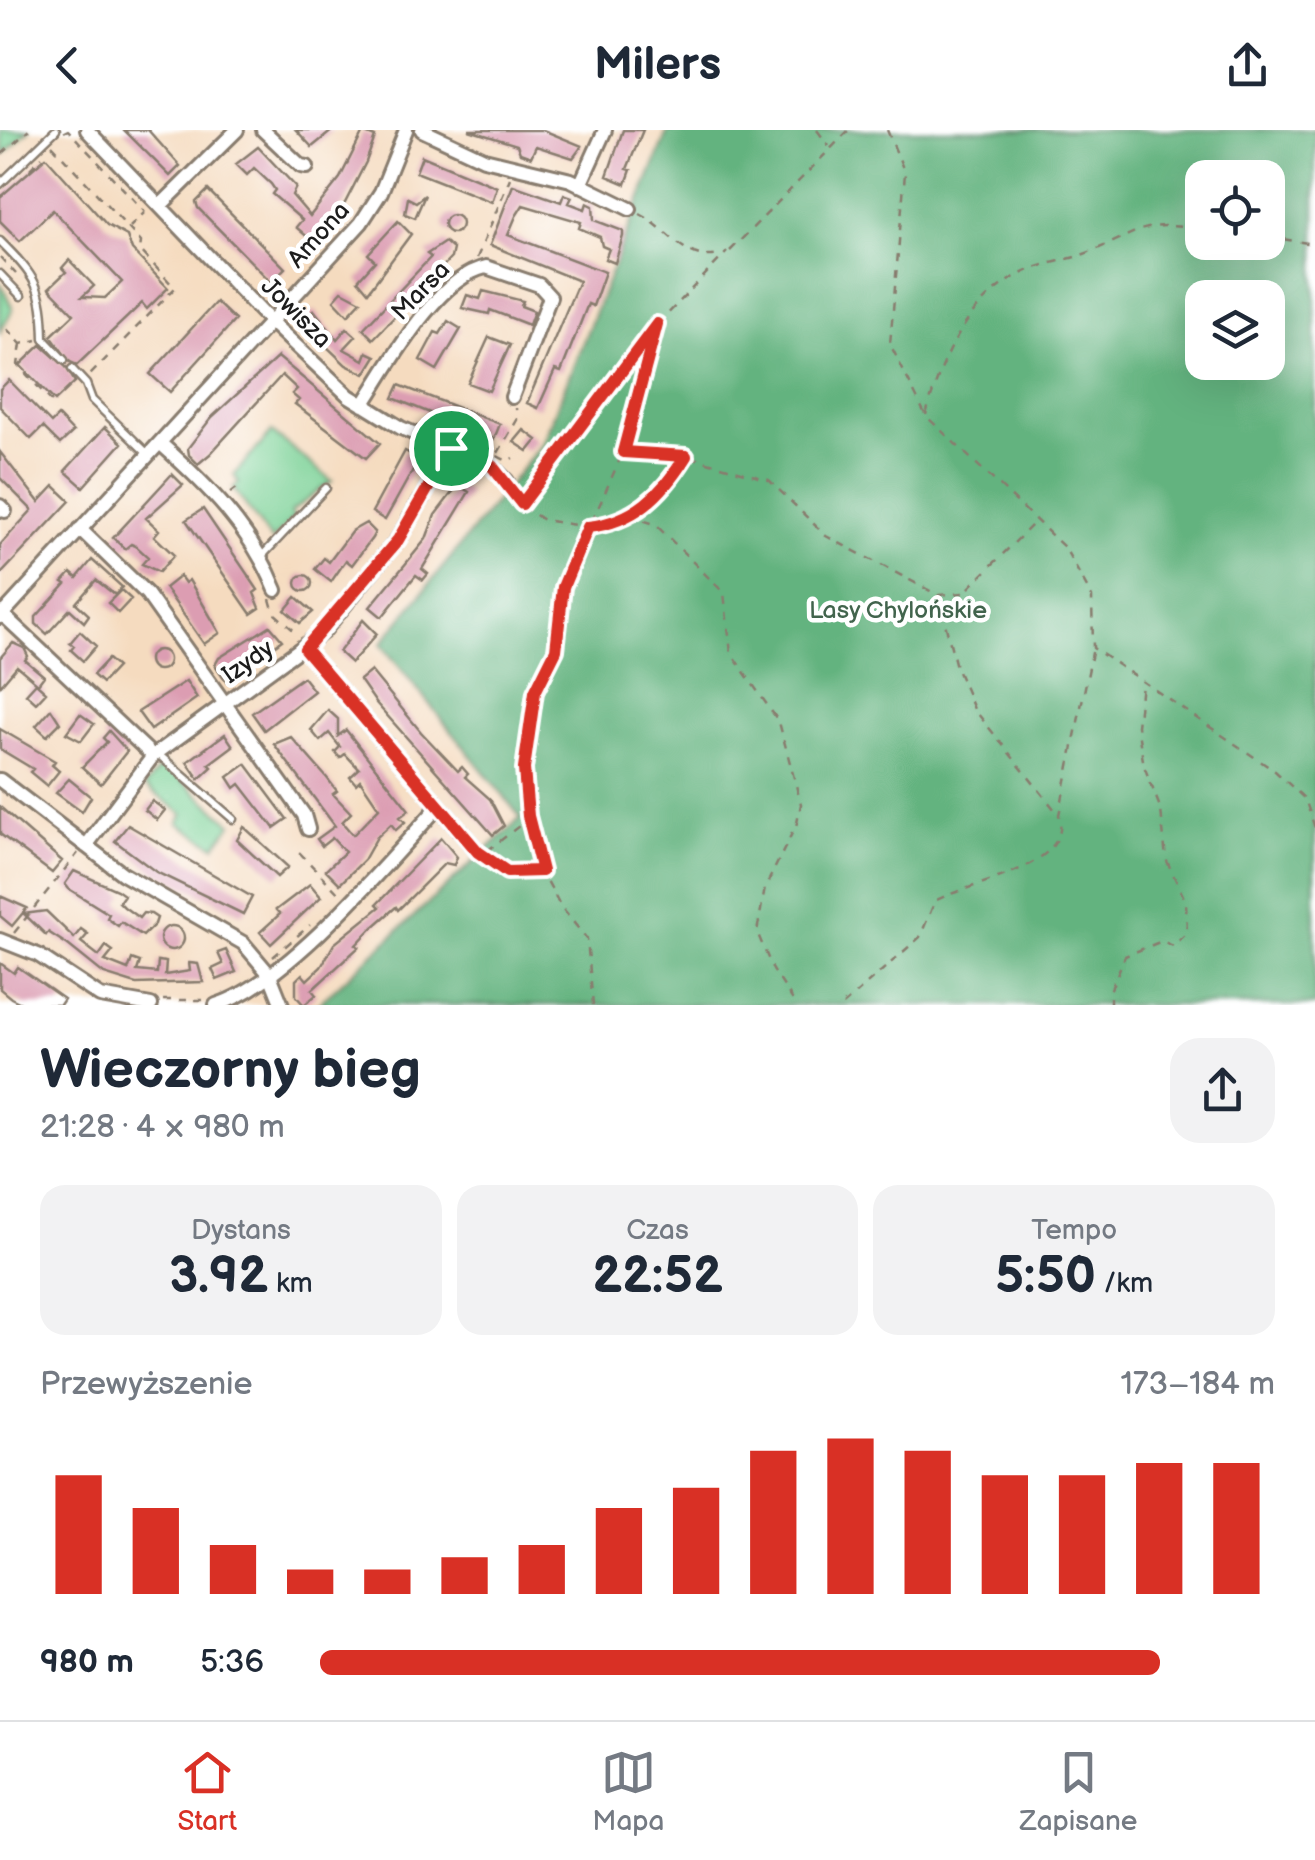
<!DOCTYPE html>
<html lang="pl">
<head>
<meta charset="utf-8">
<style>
  :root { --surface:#fff; --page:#f2f2f3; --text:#1f2937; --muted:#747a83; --line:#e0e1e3; --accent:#d93025 }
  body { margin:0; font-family:"Balsamiq Sans",sans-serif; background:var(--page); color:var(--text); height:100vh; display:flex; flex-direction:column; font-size:38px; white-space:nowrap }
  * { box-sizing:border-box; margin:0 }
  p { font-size:32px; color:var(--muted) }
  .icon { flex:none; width:55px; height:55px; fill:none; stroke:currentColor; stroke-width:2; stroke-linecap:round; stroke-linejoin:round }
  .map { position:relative; height:875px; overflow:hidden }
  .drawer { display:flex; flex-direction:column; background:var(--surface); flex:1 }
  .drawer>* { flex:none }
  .tools { position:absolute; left:1185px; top:30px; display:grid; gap:20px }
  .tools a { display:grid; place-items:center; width:100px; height:100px; border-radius:20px; background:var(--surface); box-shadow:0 10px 40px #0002; font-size:50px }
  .pin { position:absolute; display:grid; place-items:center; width:85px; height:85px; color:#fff; margin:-42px; border:5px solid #fff; border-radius:50%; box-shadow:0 2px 10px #0007 }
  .round { display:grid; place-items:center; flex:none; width:105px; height:105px; border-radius:30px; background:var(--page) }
  .summary { display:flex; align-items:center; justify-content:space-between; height:170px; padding:0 40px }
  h1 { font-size:55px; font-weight:700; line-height:75px }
  .figures { display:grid; grid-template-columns:repeat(3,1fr); gap:15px; height:170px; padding:10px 40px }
  .figures div { display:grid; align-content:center; border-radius:25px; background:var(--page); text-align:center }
  .figures b { font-size:50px; font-weight:700 }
  .figures small { font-size:28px; font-weight:400 }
  .figures p { font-size:28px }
  .chart { height:280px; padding:20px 40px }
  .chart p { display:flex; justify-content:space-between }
  .chart svg { width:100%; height:180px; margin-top:10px; stroke:var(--accent); stroke-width:6 }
  ul { padding:0 40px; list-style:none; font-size:32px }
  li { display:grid; grid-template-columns:160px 120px 1fr; align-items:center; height:75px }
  li i { height:25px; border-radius:12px; background:var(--accent) }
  header { display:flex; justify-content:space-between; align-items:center; height:130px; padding:0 40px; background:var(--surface); font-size:45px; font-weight:700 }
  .menu { display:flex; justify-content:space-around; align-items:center; height:140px; border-top:2px solid var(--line); background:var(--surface); font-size:28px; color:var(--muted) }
  .menu a { display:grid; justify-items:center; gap:5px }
  .menu .current { color:var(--accent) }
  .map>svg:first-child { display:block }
  .green { fill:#7bd196; stroke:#4c7659; stroke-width:2.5 }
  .forest { fill:#64b37f; stroke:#40684e; stroke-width:2.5; fill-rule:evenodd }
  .building { fill:#dc9db2 }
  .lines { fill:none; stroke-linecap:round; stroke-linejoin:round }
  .service-casing { stroke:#887c6e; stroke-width:11 }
  .minor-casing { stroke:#887c6e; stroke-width:18 }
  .path { stroke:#887c6e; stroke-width:2.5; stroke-dasharray:8 8; stroke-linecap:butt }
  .service { stroke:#fff; stroke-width:6 }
  .minor { stroke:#fff; stroke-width:12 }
  .route-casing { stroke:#fff; stroke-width:20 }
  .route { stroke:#d93025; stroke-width:12 }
  .labels { text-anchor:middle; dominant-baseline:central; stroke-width:9; stroke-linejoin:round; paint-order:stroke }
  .street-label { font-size:25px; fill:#1c1c1c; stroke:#fff }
  .park-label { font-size:25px; fill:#42644d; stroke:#fff }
</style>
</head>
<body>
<header><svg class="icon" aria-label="back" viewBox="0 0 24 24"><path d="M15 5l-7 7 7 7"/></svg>Milers<svg class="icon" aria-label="share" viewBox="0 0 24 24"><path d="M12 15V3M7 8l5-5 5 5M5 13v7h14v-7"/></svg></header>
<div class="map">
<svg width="1315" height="875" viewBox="0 0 1315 875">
  <rect width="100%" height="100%" fill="#fff"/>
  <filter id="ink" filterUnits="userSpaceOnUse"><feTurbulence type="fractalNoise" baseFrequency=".01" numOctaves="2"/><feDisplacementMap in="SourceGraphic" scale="20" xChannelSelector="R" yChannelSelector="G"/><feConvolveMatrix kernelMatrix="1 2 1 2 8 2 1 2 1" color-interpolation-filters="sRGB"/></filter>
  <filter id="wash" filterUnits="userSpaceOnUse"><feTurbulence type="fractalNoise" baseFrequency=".0048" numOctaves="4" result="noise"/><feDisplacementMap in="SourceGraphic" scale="40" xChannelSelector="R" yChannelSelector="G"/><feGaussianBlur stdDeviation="2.25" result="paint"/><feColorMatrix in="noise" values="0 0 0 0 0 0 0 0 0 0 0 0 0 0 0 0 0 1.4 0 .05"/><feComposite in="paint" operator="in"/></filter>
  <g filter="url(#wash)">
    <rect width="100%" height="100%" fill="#f5dbbf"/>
    <path class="green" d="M 0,0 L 29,0 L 4,24 Z
      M 0,152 L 13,179 L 0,202 Z
      M 272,302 L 332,351 L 291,382 L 294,387 L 272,411 L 233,358 L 239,353 L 234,345 Z
      M 163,634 L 232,694 L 215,716 L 178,693 L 183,684 L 145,656 Z"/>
    <path class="forest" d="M 668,0 L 1315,0 L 1315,875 L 317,875 L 521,688 L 381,514 L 542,314 ZM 1202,48 L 1268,48 L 1268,112 L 1202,112 ZM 1202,168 L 1268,168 L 1268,232 L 1202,232 Z"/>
    <g id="blocks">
      <path class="building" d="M 124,0 L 148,0 L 180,36 L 170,46 Z
        M 296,0 L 333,0 L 312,17 Z
        M 469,0 L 543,0 L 582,16 L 573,28 L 536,16 L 531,27 L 520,23 L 517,15 Z
        M 623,0 L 643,0 L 627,39 L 631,40 L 626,54 L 607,46 Z
        M 363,2 L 375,7 L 366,32 L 345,73 L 311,110 L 296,97 L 302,90 L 272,64 L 275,60 L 271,54 L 254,38 L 247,45 L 236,34 L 258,17 L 296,57 L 292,65 L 310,86 L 340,48 Z
        M 422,26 L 497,57 L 492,72 L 416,42 Z
        M 46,27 L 107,95 L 127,106 L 132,120 L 168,158 L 147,179 L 142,173 L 77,235 L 70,232 L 51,206 L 74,184 L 49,158 L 66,142 L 62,138 L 69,130 L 94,156 L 82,167 L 105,168 L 122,152 L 53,80 L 20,111 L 0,91 L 0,67 Z
        M 513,55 L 561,72 L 564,64 L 572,67 L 569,73 L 585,79 L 587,73 L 593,76 L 594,90 L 623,101 L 623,106 L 615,133 L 605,129 L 609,119 L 602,116 L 600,107 L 579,98 L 581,92 L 523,75 L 516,86 L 508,105 L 605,142 L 593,176 L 588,174 L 561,242 L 555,240 L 538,278 L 527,273 L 579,151 L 490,115 Z
        M 208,60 L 285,138 L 271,152 L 198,78 L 196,72 Z
        M 425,65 L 415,88 L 405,84 L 408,68 L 416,72 Z
        M444 94a9 9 0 1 1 18 0a9 9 0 1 1-18 0Z
        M 398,91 L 411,104 L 368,162 L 358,150 L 375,131 L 368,124 Z
        M 445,112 L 453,119 L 451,128 L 373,209 L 363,199 L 431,127 L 427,124 Z
        M 342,161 L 361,171 L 348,185 L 334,170 Z
        M 483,161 L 523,171 L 521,176 L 534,181 L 529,195 L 490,180 L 489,184 L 462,178 L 467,165 L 480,169 Z
        M 216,172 L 235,190 L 170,262 L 150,244 Z
        M 314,180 L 337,209 L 347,198 L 356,206 L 344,219 L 364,230 L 367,222 L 376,226 L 365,244 L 346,235 L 302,193 Z
        M 448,191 L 461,199 L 437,240 L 420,230 L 435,202 L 440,204 Z
        M 489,207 L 510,215 L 489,261 L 468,253 Z
        M 41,215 L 66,237 L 75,252 L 55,271 L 20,235 Z
        M 278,227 L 380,313 L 366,328 L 295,274 L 299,270 L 292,264 L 297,259 L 282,245 L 210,324 L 198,334 L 189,325 L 188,318 L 212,287 Z
        M 9,250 L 51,293 L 58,286 L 73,302 L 60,314 L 43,297 L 31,309 L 0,277 L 0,259 Z
        M 399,255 L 500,294 L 494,309 L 393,268 Z
        M 105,297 L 122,313 L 83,357 L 65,341 Z
        M 524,300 L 537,310 L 528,321 L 514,312 Z
        M 405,321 L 419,329 L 385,390 L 372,382 Z
        M 0,322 L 39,372 L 54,356 L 70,371 L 0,445 L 0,415 L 32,380 L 0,348 Z
        M 172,344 L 183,355 L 146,388 L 159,400 L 154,406 L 174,425 L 159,442 L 142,434 L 148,427 L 136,416 L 131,414 L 125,419 L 113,408 Z
        M 458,355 L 469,362 L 422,439 L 428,444 L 423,450 L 416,445 L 382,487 L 370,477 L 426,409 L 435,385 Z
        M 203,379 L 258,460 L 254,463 L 260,478 L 251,484 L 186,390 Z
        M 366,393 L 375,402 L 372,408 L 352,435 L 346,430 L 331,452 L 315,439 L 324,428 L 329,432 L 352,401 Z
        M 92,430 L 122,457 L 115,465 L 96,450 L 76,473 L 89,485 L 84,492 L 70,479 L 47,504 L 36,494 L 36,487 L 66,454 L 63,452 L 71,443 L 77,448 Z
        M296 453a8 8 0 1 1 16 0a8 8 0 1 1-16 0Z
        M 180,446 L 185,453 L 189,450 L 220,503 L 204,514 L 165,458 Z
        M 121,460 L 131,469 L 118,483 L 108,473 Z
        M 296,467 L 313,482 L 300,493 L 285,480 Z
        M 363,490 L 377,504 L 351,533 L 339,522 Z
        M 270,496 L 282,510 L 226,551 L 215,535 L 219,528 Z
        M 80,501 L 96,516 L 83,531 L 71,520 L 74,516 L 70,513 Z
        M 13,513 L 24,518 L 28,526 L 25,530 L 44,546 L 38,554 L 17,536 L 0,556 L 0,528 Z
        M149 530a10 10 0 1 1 20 0a10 10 0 1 1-20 0Z
        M 108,529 L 117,537 L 102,553 L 93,545 Z
        M 371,541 L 421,602 L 458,641 L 462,637 L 468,644 L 465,647 L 490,669 L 504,696 L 493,705 L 376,573 L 360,550 Z
        M 303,547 L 314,561 L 264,600 L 252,583 Z
        M 186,551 L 197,568 L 151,600 L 138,582 Z
        M 36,553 L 46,562 L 36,573 L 26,564 Z
        M 51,579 L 60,593 L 47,606 L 36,596 Z
        M 328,580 L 338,589 L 338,606 L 346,600 L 409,680 L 400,687 L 405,692 L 396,700 L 391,694 L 377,707 L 364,730 L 340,754 L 326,740 L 345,722 L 332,708 L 322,716 L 317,709 L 335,696 L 274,614 L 291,607 L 327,648 L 337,661 L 333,664 L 351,683 L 342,692 L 353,705 L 379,678 L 360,650 L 356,654 L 350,647 L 359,639 L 345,624 L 340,628 L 335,622 L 340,617 L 329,603 L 320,611 L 311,600 Z
        M 80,584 L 94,594 L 81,611 L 66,603 Z
        M 0,599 L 55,631 L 52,635 L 59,641 L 47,656 L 30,642 L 33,639 L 0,619 Z
        M 109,601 L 127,621 L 101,654 L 82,637 L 107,612 L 103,608 Z
        M 225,604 L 233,616 L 209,634 L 212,637 L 199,649 L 187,632 Z
        M 246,634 L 287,689 L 274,698 L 240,654 L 235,658 L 228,647 Z
        M 69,649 L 91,667 L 82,682 L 56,663 Z
        M 152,671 L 165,680 L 157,690 L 145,680 Z
        M 0,677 L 62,731 L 52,743 L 0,704 Z
        M 128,695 L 252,767 L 243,784 L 156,742 L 115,711 Z
        M 244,697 L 288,737 L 277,747 L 237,710 Z
        M 441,708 L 457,727 L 454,735 L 445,733 L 398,780 L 396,777 L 372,798 L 356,815 L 359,817 L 312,860 L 316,865 L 304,875 L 296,866 L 296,850 L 302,844 L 307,850 L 321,837 L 334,814 L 380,777 L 377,774 Z
        M 74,741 L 117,760 L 124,765 L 119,772 L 124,777 L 139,788 L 143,783 L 151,784 L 157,788 L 155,794 L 143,806 L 121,792 L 118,796 L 107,788 L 109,784 L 69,759 L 65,754 Z
        M 310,754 L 321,767 L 271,814 L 260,802 L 280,784 L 276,780 Z
        M 0,766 L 27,778 L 12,796 L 0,786 Z
        M 46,781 L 74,808 L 81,799 L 88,804 L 81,812 L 99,826 L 106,816 L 113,821 L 105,831 L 128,840 L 132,829 L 140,832 L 137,841 L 157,843 L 158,831 L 166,832 L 165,845 L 190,841 L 189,833 L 198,834 L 203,852 L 136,854 L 104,844 L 68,815 L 48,802 L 46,805 L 24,784 Z
        M160 808a12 12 0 1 1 24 0a12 12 0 1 1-24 0Z
        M 226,820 L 236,842 L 217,850 L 212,839 L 223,834 L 218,823 Z
        M 0,833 L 14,843 L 18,837 L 64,869 L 60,875 L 25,875 L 11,868 L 0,859 Z"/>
    </g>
  </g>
  <g filter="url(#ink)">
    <use href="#blocks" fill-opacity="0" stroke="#887c6e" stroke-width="2.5"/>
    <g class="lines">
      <g class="service-casing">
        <path id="service" d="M 0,54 L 56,0
          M 0,111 C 36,147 43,157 44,209 L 64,230
          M 0,144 L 21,166
          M 72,239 L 86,254 L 92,270 L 149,325
          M 262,426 L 326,358
          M 158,624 L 233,689"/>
      </g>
      <g class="minor-casing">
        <path id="minor" d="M 87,0 L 270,191 L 349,266 L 401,298 L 492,336 L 507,351
          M 263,0 L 301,36 L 307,37
          M 422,0 L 484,29 L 571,50 L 630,79
          M 580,55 L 605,0
          M 161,75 L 237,0
          M 363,275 C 390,234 436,148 486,137 L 539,155 L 550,167 L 512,267
          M 160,313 C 208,356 251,398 276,460
          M 0,376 L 5,381
          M 80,399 L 147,464 L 304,685 L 308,699
          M 0,482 L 153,626
          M 0,487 L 361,93 L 381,62 L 406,0
          M 305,519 L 478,722
          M 0,650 L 123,744 L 243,813 L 270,845 L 282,875
          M 86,716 L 153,626 L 323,502 L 398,409 L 451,318
          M 0,810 L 38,825 L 100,866 L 151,875
          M 216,875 C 287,853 387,733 438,677"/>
      </g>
      <path class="path" d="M 817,0 L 829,16
        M 887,0 L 905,43 L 890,214 L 926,286 L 1065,418 L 1092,467 L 1093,518 L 1275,641 L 1305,669 L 1315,698
        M 64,2 L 68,0 L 145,82
        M 52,15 L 141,112 L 140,120 L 175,158 L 88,247
        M 2,24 L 29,0
        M 30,39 L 42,27
        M 640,84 C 669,99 686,135 722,124
        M 130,97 L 145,82
        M 1268,107 L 1315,114
        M 730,121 L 849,0
        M 0,127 L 16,144
        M 477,128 L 510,48
        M 7,199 L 21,214 L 37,210
        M 21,214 L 18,235 L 52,272
        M 926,285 C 941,230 969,166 1025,142 C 1044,133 1065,131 1084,124 C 1142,103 1135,90 1202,99
        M 483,319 L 507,331 L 513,328
        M 623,320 L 656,198
        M 498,323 L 517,290 L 516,278
        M 514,362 L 527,379 L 543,390 L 588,397 L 632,387 L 655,394 L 724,463 L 731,523 L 779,592 L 801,674 L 797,693 L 765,758 L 757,802 L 773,840 L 796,875
        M 230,363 L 241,355
        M 523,373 L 657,195 L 727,122
        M 634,386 L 672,350 L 685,329
        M 939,465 L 964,463 L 1036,391
        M 270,469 L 274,483 L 298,504
        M 487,721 L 528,689
        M 299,722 L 341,766
        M 490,729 L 507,743 L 542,741
        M 14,803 L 78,723
        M 273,827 L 310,795
        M 163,870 L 205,870
        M 593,875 L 587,809 L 561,777 L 542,741 L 527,686 L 524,639 L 535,562 L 556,520 L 563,457 L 623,322 L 680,324 L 769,350 L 826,406 L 938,465 L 956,537 L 974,579 L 1059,685
        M 843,875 L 920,807 L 935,771 C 966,753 1074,739 1059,685 L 1093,518
        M 1110,875 L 1110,861 L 1125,826 L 1162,811 L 1173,816 L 1187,803 L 1186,772 L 1166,729 L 1161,680 L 1144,636 L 1137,596 L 1142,555"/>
      <use href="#service" class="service"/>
      <use href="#minor" class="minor"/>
    </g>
  </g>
  <g class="lines" filter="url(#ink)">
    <g class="route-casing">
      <path id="route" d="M 657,194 L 623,322 L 686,326 C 662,365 634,392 588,397 L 563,457 L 556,520 L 535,562 L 524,639 L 528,686 L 542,741 L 507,742 L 478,722 L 305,519 L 398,410 L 451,318 L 492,336 L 522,374 Z"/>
    </g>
    <use href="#route" class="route"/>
  </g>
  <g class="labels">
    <g class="street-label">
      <text transform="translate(319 105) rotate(-48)">Amona</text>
      <text transform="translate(421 161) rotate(-46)">Marsa</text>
      <text transform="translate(296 183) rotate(45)">Jowisza</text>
      <text transform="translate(248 532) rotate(-35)">Izydy</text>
    </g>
    <g class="park-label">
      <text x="898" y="480">Lasy Chylońskie</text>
    </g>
  </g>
</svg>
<div class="tools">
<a><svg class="icon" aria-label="locate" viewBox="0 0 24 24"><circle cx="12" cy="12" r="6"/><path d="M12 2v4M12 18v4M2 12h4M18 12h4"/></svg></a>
<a><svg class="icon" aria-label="layers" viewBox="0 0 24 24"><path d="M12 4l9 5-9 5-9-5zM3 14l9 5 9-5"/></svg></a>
</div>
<div class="pin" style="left:451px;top:318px;background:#1e9e55"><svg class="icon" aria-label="arrive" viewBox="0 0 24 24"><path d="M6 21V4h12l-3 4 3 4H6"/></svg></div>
</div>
<section class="drawer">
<div class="summary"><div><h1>Wieczorny bieg</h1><p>21:28 · 4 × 980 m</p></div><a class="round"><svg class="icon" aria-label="share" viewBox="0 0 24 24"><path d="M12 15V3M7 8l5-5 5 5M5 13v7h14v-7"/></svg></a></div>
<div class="figures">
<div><p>Dystans</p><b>3.92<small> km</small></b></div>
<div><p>Czas</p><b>22:52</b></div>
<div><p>Tempo</p><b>5:50<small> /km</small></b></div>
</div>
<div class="chart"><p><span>Przewyższenie</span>173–184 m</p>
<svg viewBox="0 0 160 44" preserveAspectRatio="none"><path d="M5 44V15M15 44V23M25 44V32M35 44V38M45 44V38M55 44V35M65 44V32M75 44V23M85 44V18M95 44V9M105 44V6M115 44V9M125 44V15M135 44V15M145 44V12M155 44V12"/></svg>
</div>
<ul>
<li><b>980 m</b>5:36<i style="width:88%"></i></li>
</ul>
</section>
<nav class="menu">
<a class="current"><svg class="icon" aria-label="home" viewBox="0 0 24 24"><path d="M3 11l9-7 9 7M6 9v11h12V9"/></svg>Start</a>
<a><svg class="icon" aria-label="map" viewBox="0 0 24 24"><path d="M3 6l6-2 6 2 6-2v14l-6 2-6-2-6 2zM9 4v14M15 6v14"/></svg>Mapa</a>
<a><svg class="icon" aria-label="saved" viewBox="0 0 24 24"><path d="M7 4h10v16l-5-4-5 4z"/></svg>Zapisane</a>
</nav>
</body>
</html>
